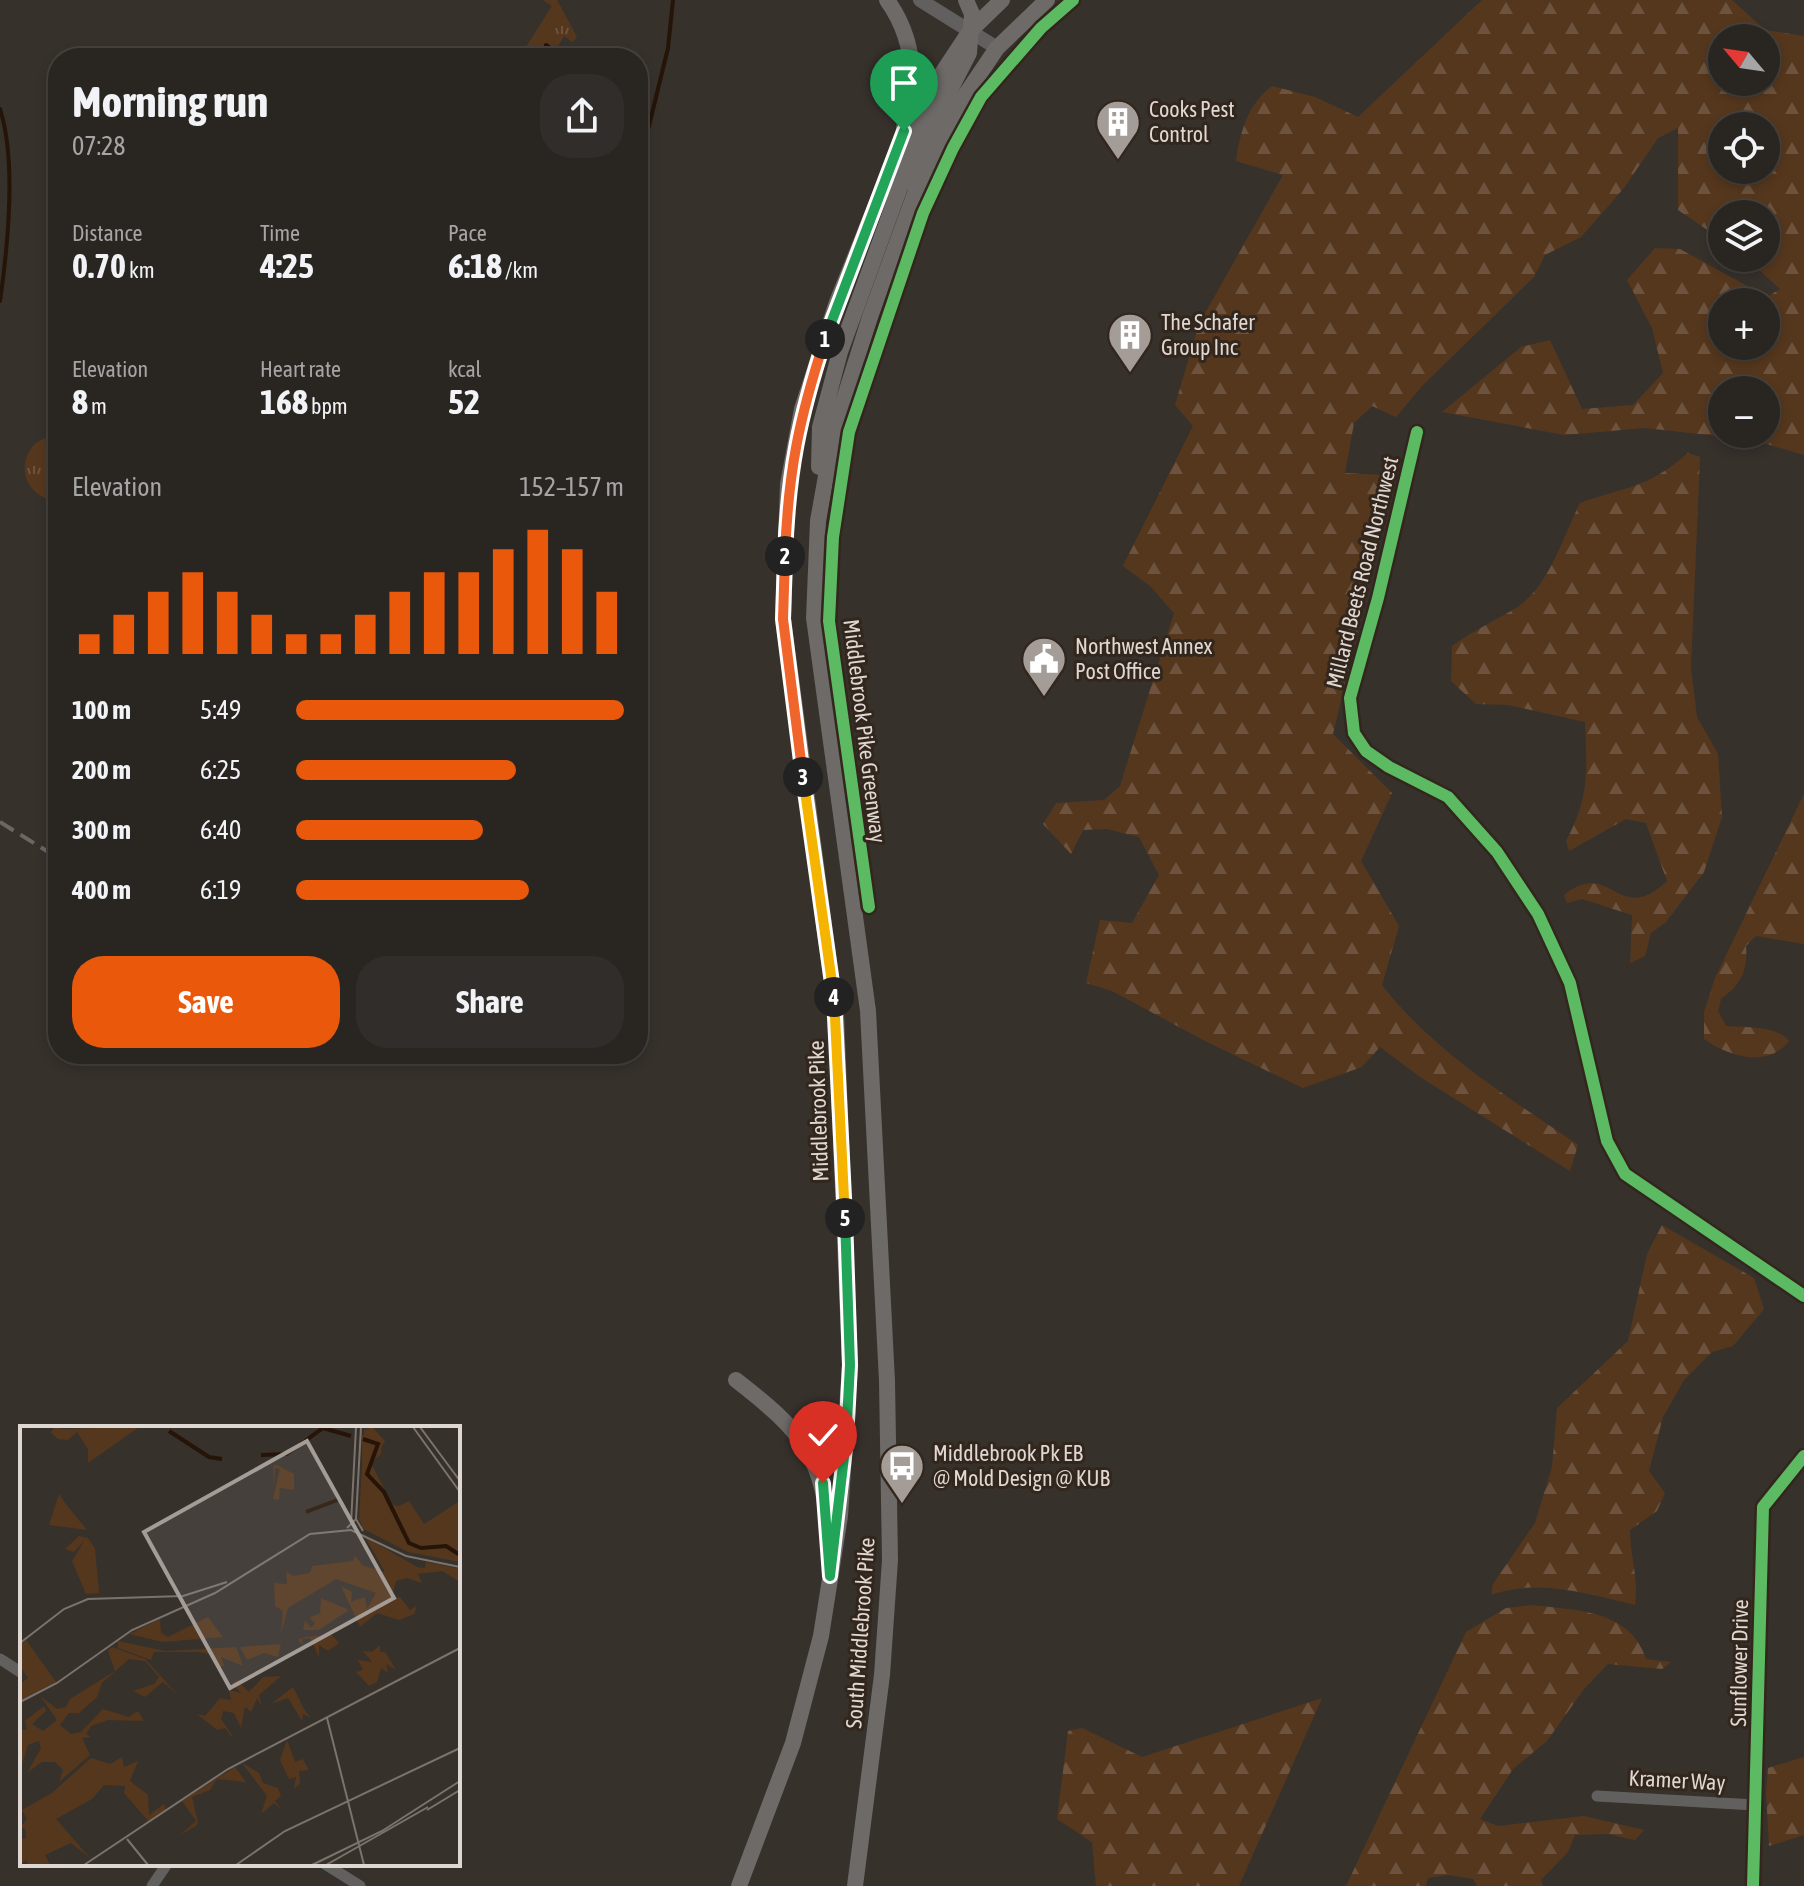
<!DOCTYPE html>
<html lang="en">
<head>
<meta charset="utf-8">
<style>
  :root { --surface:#292521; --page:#312d2a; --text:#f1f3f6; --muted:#a5a5a5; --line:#45423f; --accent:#ea580c }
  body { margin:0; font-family:"Asap Condensed",sans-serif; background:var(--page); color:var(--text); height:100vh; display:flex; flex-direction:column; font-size:30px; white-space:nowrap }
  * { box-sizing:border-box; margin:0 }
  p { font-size:26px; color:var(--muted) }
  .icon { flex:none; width:44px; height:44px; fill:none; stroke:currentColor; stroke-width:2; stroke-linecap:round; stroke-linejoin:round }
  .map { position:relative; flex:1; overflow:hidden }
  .details { position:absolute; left:48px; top:48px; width:600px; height:1016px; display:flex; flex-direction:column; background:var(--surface); border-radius:32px; box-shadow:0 4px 12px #0003,0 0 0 2px var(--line) }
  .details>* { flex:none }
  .needle { width:52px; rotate:299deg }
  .controls { position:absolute; left:1708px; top:24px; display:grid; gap:16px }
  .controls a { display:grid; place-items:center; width:72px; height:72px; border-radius:50%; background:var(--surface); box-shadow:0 4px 12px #0003,0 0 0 2px var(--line); font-size:40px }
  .pin { position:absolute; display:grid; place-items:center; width:68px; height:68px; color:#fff; margin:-82px -34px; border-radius:50% 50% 50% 0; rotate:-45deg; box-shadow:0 0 8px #0007 }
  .pin .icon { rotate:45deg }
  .km { position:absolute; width:40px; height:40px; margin:-20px; border-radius:50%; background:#222; color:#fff; font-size:22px; line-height:40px; text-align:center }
  .round { display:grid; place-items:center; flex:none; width:84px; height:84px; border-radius:32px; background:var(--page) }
  .overview { display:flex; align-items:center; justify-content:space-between; height:136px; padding:0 24px }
  h1 { font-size:44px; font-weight:700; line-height:60px }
  .figures { display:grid; grid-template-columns:repeat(3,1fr); gap:12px; height:136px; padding:8px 24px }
  .figures div { display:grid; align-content:center }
  .figures b { font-size:34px; font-weight:700 }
  .figures small { font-size:22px; font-weight:400 }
  .figures p { font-size:22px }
  .chart { height:224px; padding:16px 24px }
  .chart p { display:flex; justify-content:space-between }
  .chart svg { width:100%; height:144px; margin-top:8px; stroke:var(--accent); stroke-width:6 }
  .button { display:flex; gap:16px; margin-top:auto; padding:16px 24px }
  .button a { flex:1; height:92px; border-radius:32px; background:var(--accent); color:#fff; font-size:32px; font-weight:700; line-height:92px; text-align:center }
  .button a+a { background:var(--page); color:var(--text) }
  ul { padding:0 24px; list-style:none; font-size:26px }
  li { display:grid; grid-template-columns:128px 96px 1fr; align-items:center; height:60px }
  li i { height:20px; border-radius:10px; background:var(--accent) }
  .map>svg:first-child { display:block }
  .grass { fill:url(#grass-tufts) }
  .forest { fill:url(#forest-firs); fill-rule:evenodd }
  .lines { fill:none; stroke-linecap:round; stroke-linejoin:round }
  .stream { stroke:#251407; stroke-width:4 }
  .minor { stroke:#62605e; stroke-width:11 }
  .tertiary { stroke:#62605e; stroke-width:14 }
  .secondary { stroke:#6d6a68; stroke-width:16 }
  .rail { stroke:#6a6765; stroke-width:4; stroke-dasharray:16 8; stroke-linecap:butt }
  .cycleway-casing { stroke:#32261d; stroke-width:17 }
  .cycleway { stroke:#5cba63; stroke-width:12 }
  .split-1-casing { stroke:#fff; stroke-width:16 }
  .split-2-casing { stroke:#fff; stroke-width:16 }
  .split-3-casing { stroke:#fff; stroke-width:16 }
  .split-4-casing { stroke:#fff; stroke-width:16 }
  .split-5-casing { stroke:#fff; stroke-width:16 }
  .split-6-casing { stroke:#fff; stroke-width:16 }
  .split-7-casing { stroke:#fff; stroke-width:16 }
  .split-1 { stroke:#22a559; stroke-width:10 }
  .split-2 { stroke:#f0652b; stroke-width:10 }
  .split-3 { stroke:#f0652b; stroke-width:10 }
  .split-4 { stroke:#f5b400; stroke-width:10 }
  .split-5 { stroke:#f5b400; stroke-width:10 }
  .split-6 { stroke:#22a559; stroke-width:10 }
  .split-7 { stroke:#22a559; stroke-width:10 }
  .labels { text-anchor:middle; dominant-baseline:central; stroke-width:6; stroke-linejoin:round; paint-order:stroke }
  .poi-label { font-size:22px; fill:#dfd7d1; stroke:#32261d; text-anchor:start }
  .street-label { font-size:22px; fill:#dfd7d1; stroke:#32261d }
  .inset-river { fill:none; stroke:#251407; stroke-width:4 }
  .inset-road { fill:none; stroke:#7a736e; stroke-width:2 }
  .view { fill:#a49d97; fill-opacity:0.15; stroke:#a49d97; stroke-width:4 }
  .inset-edge { fill:none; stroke:#dfd7d1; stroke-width:4 }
</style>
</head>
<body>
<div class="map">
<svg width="1804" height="1886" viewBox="0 0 1804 1886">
  <defs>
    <pattern id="grass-tufts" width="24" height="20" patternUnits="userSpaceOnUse" patternTransform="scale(2)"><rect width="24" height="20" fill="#55371d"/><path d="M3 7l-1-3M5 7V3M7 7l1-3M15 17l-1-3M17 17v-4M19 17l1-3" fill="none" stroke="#6d533d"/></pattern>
    <pattern id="forest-firs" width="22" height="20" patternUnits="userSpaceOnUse" patternTransform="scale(2)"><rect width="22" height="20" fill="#55371d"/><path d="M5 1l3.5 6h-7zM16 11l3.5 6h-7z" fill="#6d533d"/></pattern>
  </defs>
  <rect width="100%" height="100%" fill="#37312c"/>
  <path class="grass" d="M 543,0 L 557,0 L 577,37 L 573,42 L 564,36 L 551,58 L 519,58 L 552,6 Z
    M 46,438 L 50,441 L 47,455 L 58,462 L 58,505 C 49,500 37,495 31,487 C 18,470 26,444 46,438 Z"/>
  <path class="forest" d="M 1482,0 L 1732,0 L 1765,30 L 1804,36 L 1804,455 L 1753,440 L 1645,428 L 1564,435 L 1442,412 L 1521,347 L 1550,340 L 1582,409 L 1633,405 L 1663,373 L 1652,328 L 1627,280 L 1655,248 L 1680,249 L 1767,297 L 1780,289 L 1746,258 L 1766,258 L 1766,214 L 1722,214 L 1722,240 L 1678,210 L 1678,128 L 1658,138 L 1624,188 L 1581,237 L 1545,255 L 1534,277 L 1423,385 L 1396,417 L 1372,406 L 1354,423 L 1345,473 L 1382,475 L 1391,492 L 1333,734 L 1392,793 L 1361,861 L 1399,926 L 1382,985 C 1435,1053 1507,1096 1578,1145 L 1570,1171 L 1420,1077 L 1380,1047 L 1362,1067 L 1303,1088 L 1205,1041 L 1112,991 L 1086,983 L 1100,920 L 1132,923 L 1159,875 L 1139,837 L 1107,829 L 1083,830 L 1071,854 L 1043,824 L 1056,803 L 1104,800 L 1120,786 L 1174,613 L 1150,586 L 1123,566 L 1193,426 L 1175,405 L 1199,324 L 1283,175 L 1236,161 C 1240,132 1248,104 1272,86 L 1315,97 L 1358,117 ZM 1722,38 L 1766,38 L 1766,82 L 1722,82 ZM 1722,126 L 1766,126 L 1766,170 L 1722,170 ZM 1722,302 L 1766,302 L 1766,346 L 1722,346 ZM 1722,390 L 1766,390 L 1766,434 L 1722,434 Z
    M 1688,453 L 1700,457 L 1691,667 L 1697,717 L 1718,754 L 1722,817 L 1704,872 L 1666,922 L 1651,933 L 1645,956 L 1630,963 L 1632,915 L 1582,899 L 1567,903 L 1564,895 C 1611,857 1618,928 1667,881 L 1646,823 L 1626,819 L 1569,851 L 1566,841 C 1590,797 1587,770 1585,722 L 1508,705 L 1476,704 L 1451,681 L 1452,646 C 1473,631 1494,621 1516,608 C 1549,587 1563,537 1580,503 C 1627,486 1647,489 1688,453 Z
    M 1804,794 L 1804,944 L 1756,936 L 1746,946 C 1748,971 1741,984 1721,999 L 1718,1011 L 1726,1026 C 1745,1028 1777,1025 1789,1041 C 1768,1069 1727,1056 1704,1039 L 1704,1012 L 1715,978 Z
    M 1662,1225 L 1754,1278 L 1764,1309 L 1733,1346 L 1712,1352 L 1684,1380 L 1663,1417 L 1649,1471 L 1665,1493 L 1657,1511 L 1630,1530 C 1630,1555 1639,1580 1635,1605 C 1587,1594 1539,1578 1491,1595 L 1493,1584 L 1535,1523 L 1552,1467 L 1557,1408 L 1628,1341 L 1647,1254 Z
    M 1532,1605 C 1575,1610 1631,1610 1646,1659 L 1671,1662 L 1662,1669 L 1608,1664 L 1584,1689 L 1547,1741 L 1513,1769 L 1480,1819 L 1498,1826 L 1584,1816 L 1644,1830 L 1635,1840 L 1608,1834 L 1575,1835 L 1568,1852 L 1541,1880 L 1543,1886 L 1477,1886 L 1473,1879 L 1448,1875 L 1428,1878 L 1426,1886 L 1346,1886 L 1466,1632 L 1506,1608 Z
    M 1322,1698 L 1239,1886 L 1096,1886 L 1092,1842 L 1057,1819 L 1068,1731 L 1082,1728 L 1142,1757 Z
    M 1804,1757 L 1804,1835 L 1769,1846 L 1766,1793 L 1768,1768 Z"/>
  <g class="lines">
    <path class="stream" d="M 546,45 L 555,51
      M 0,109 C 17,162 8,245 0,301
      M 638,248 L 646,138 L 668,48 L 673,0"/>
    <path class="minor" d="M 1417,432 L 1378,598 L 1350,698 L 1354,733 L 1366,751 L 1389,767 L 1448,797 L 1497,852 L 1538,914 L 1570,983 L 1607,1141 L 1625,1174 L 1804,1296
      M 0,1659 L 22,1673
      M 1597,1796 L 1755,1805
      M 325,1864 L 360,1886
      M 152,1886 L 167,1864
      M 1753,1886 L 1763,1507 L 1804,1456"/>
    <path class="tertiary" d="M 920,0 L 997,48"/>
    <path class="secondary" d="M 887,0 C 915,39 917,84 904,128
      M 819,467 L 820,427 L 840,352 L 900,187 L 969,53 L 972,14 L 966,0
      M 736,1380 C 803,1432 825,1457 829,1543
      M 739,1886 L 793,1743 L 821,1636 L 840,1516 L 850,1365 L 836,1014 L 783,619 L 788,484 L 802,409 L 837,302 L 888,175 L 939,78 L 970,31 L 1002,0
      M 855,1886 L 882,1675 L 890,1560 L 887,1381 L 868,1011 L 814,618 L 818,521 L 834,431 L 870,317 L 917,188 L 966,94 L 997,48 L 1047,0"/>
    <path class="rail" d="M 0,822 L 58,858"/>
    <g class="cycleway-casing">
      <path id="cycleway" d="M 1417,432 L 1378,598 L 1350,698 L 1354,733 L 1366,751 L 1389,767 L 1448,797 L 1497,852 L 1538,914 L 1570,983 L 1607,1141 L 1625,1174 L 1804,1296
        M 869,907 L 829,621 L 833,537 L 849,432 L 923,213 L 953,148 L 981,97 L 1041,28 L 1073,0
        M 1753,1886 L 1763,1507 L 1804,1456"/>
    </g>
    <use href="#cycleway" class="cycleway"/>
  </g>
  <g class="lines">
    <g class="split-1-casing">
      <path id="split-1" d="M 825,339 L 904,131"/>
    </g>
    <g class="split-2-casing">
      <path id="split-2" d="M 785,556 C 788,472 799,418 825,339"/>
    </g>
    <g class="split-3-casing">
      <path id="split-3" d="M 785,556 L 783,619 L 803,777"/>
    </g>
    <g class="split-4-casing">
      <path id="split-4" d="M 803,777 L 834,997"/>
    </g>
    <g class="split-5-casing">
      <path id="split-5" d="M 834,997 L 845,1218"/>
    </g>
    <g class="split-6-casing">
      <path id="split-6" d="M 845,1218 L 850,1365 L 846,1440"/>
    </g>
    <g class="split-7-casing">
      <path id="split-7" d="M 823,1483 L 830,1576 L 846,1440"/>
    </g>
    <use href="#split-1" class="split-1"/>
    <use href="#split-2" class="split-2"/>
    <use href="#split-3" class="split-3"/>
    <use href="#split-4" class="split-4"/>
    <use href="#split-5" class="split-5"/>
    <use href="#split-6" class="split-6"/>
    <use href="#split-7" class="split-7"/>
  </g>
  <defs>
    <g id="building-pin" transform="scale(2.3)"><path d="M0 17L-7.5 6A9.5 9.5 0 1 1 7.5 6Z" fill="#a49d97" stroke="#32261d"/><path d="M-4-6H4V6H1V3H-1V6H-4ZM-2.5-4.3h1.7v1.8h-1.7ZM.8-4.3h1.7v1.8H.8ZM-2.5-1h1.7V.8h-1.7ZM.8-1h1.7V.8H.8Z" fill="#fff"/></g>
    <g id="civic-pin" transform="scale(2.3)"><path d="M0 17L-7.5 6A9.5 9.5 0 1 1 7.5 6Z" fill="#a49d97" stroke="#32261d"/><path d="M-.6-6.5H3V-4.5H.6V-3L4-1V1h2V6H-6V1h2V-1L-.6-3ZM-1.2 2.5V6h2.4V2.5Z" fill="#fff"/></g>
    <g id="bus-pin" transform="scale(2.3)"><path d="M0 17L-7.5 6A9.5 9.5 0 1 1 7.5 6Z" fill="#a49d97" stroke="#32261d"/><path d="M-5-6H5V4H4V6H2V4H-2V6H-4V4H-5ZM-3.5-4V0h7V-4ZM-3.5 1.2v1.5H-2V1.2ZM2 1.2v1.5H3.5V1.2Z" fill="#fff"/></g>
  </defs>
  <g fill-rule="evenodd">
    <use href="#building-pin" x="1118" y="122"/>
    <use href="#building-pin" x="1130" y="335"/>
    <use href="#civic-pin" x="1044" y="659"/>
    <use href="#bus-pin" x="902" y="1466"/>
  </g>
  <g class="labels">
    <g class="poi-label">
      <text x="1149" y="109">Cooks Pest<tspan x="1149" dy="25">Control</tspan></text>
      <text x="1161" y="322">The Schafer<tspan x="1161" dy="25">Group Inc</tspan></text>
      <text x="1075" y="646">Northwest Annex<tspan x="1075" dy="25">Post Office</tspan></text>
      <text x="933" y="1453">Middlebrook Pk EB<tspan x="933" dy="25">@ Mold Design @ KUB</tspan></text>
    </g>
    <g class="street-label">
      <text transform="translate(1362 572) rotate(-76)">Millard Beets Road Northwest</text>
      <text transform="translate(865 731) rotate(83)">Middlebrook Pike Greenway</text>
      <text transform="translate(818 1111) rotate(-92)">Middlebrook Pike</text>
      <text transform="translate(860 1633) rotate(-86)">South Middlebrook Pike</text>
      <text transform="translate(1739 1663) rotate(-89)">Sunflower Drive</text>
      <text transform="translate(1677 1780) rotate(3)">Kramer Way</text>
    </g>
  </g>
  <g transform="translate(20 1426)">
    <rect width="440" height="440" fill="#37312c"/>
    <path d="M 342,9 L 362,15 L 361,28 L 350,38 L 373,83 L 389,75 L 404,98 L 440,75 L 440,136 L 388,126 L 342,102 ZM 257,39 L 274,48 L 274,64 L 260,62 L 259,74 L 253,73 L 260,43 L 255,42 L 254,61 L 253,40 Z" fill="#55371d"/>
    <path d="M 34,1 L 43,3 L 119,1 L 68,37 L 68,23 L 57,6 L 48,14 L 38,13 L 31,7 ZM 352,1 L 365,15 L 352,39 L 372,78 L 383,83 L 379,102 L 347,77 L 344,4 ZM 343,22 L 343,79 L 383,107 L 390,126 L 346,104 L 339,94 ZM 39,68 L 45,77 L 67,104 L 29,99 ZM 59,110 L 68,112 L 75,123 L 79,167 L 66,168 L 52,135 L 65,114 L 54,126 L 45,123 ZM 345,111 L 397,141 L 405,142 L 406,136 L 440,143 L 440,156 L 422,145 L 398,148 L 402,157 L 387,152 L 376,155 L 371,174 L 380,171 L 390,184 L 397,180 L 394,188 L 379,194 L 357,187 L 340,201 L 321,160 L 332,166 L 331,176 L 345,171 L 347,183 L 356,167 L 316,153 L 268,182 L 261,208 L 263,185 L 255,180 L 254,157 L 267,158 L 266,145 L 273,150 L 290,147 L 292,140 L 333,135 L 335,129 L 342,139 L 365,146 ZM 301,172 L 329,184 L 299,204 L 283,204 L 285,194 L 291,202 L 295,197 L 289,192 L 300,187 ZM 188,191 L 203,211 L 143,216 L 109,208 L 140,193 L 141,207 L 148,211 ZM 312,209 L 319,217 L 308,225 L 299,219 L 299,231 L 290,212 L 282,213 L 283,220 L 279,215 L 279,213 L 285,211 ZM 6,214 L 36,256 L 0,275 L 0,258 L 8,252 L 0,240 L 0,219 ZM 98,215 L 145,225 L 216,221 L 223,240 L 201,231 L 206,245 L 204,240 L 195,241 L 193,229 L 179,226 L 134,226 L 131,234 L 98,222 ZM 261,218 L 258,231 L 244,227 L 227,234 L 220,221 ZM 360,219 L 360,226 L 365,226 L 376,244 L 366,238 L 368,247 L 361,242 L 357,256 L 349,260 L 336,246 L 343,244 L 338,234 L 352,236 L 343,225 L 352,226 ZM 92,221 L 125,233 L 158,269 L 143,256 L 125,271 L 113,265 L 134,258 L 139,251 L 125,235 L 109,233 L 82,257 L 77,271 L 59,287 L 49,287 L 40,299 L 51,308 L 61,306 L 83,283 L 109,291 L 118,285 L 124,295 L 88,294 L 71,300 L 66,308 L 71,311 L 62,312 L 70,329 L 39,356 L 43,344 L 35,336 L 22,336 L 7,347 L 21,322 L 19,315 L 8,319 L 0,344 L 0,304 L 7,304 L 5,295 L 24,280 L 26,285 L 12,298 L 23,305 L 37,294 L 20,270 L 37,283 L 46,281 L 50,273 L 95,245 L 88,225 ZM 261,250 L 239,269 L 242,281 L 237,272 L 231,286 L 225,281 L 221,302 L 214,287 L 203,285 L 201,293 L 212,309 L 213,313 L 205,302 L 197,304 L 177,288 L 185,290 L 200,272 L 211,274 L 209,264 L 221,267 L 212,257 L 217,254 L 229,266 L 243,251 ZM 273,261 L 284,283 L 291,292 L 283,288 L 282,295 L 268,272 L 251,278 ZM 267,314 L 275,336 L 283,333 L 289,344 L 279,345 L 280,357 L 274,363 L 276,351 L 269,353 L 260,334 ZM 102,331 L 104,341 L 118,335 L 110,355 L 128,369 L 129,389 L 144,378 L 146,385 L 129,396 L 104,367 L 105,360 L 84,359 L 72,373 L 36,393 L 70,432 L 51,417 L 25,429 L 30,439 L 8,439 L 6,434 L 0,439 L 0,413 L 6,412 L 5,403 L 0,401 L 7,393 L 2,384 L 32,367 L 71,332 L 90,338 ZM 222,337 L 239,347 L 243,357 L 258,362 L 261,370 L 255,375 L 262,384 L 254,377 L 241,388 L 247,370 ZM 215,341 L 226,356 L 197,353 L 190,364 L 172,371 L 178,396 L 176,400 L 160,409 L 176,395 L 162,375 Z" fill="#55371d"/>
    <path class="inset-river" d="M 149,5 L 189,31 L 202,33M 343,13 L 358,18 L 347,48 L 364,66 L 389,117 L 401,122 L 426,120 L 440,129M 241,29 L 267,28 L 303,2 L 331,10M 286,86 L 320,73"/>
    <path class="inset-road" d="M 393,1 L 440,66M 400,1 L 440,55M 336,93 L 341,1M 331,98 L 336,1M 327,102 L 336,93 L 343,105M 0,217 L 44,183 L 68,173 L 163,170 L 207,156M 0,276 L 37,257 L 112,204 L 195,167 L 290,108 L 331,104 L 386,130 L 440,141M 307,292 L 344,439M 407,384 L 440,364M 107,413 L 128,439M 64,439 L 208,343 L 440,222M 216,439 L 265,405 L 440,322M 292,439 L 362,405 L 440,355M 306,439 L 408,381"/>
    <path class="view" d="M 287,15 L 374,172 L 210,262 L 124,106 Z"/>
    <rect width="440" height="440" class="inset-edge"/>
  </g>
</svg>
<div class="controls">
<a><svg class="needle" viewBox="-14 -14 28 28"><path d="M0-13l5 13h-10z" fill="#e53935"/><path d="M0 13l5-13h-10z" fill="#a5a5a5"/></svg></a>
<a><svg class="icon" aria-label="locate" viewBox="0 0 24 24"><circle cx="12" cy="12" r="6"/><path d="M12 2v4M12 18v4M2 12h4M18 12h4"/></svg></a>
<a><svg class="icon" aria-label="layers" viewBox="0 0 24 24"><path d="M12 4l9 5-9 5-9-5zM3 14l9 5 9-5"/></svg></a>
<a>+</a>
<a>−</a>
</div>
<div class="pin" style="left:904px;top:131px;background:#1e9e55"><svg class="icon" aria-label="arrive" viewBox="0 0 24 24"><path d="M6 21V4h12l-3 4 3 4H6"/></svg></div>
<div class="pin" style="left:823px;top:1483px;background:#d93025"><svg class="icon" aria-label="check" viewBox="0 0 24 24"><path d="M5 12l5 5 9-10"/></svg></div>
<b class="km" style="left:825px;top:339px">1</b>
<b class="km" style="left:785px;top:556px">2</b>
<b class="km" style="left:803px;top:777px">3</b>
<b class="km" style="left:834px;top:997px">4</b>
<b class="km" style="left:845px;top:1218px">5</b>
<section class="details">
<div class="overview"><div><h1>Morning run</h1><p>07:28</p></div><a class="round"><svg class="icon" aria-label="share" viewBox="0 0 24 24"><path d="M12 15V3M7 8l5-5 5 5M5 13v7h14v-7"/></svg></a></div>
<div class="figures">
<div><p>Distance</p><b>0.70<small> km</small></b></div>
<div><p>Time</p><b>4:25</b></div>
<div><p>Pace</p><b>6:18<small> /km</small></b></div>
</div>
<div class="figures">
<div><p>Elevation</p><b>8<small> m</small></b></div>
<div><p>Heart rate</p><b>168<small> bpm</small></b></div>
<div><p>kcal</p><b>52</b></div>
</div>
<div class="chart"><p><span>Elevation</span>152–157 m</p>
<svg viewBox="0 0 160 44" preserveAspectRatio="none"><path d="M5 44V38M15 44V32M25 44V25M35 44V19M45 44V25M55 44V32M65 44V38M75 44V38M85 44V32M95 44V25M105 44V19M115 44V19M125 44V12M135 44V6M145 44V12M155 44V25"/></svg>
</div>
<ul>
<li><b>100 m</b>5:49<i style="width:100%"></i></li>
<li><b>200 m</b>6:25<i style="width:67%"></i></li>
<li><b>300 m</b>6:40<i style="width:57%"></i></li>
<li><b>400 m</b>6:19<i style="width:71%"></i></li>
</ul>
<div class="button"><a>Save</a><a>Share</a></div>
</section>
</div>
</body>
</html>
